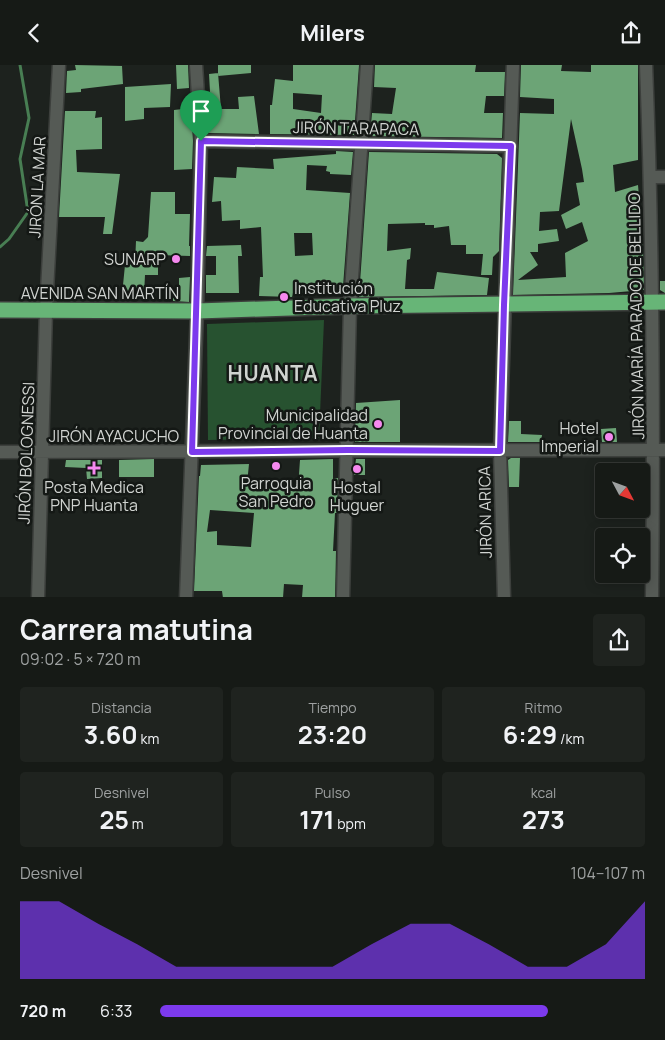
<!DOCTYPE html>
<html lang="es">
<head>
<meta charset="utf-8">
<style>
  :root { --surface:#161a16; --page:#1f231f; --text:#f1f3f6; --muted:#9ea1a1; --line:#353835; --accent:#7c3aed }
  body { margin:0; font-family:Manrope,sans-serif; background:var(--page); color:var(--text); height:100vh; display:flex; flex-direction:column; font-size:19px; white-space:nowrap }
  * { box-sizing:border-box; margin:0 }
  p { font-size:16px; color:var(--muted) }
  .icon { flex:none; width:28px; height:28px; fill:none; stroke:currentColor; stroke-width:2; stroke-linecap:round; stroke-linejoin:round }
  .map { position:relative; height:532px; overflow:hidden }
  .panel { display:flex; flex-direction:column; background:var(--surface); flex:1 }
  .panel>* { flex:none }
  .needle { width:32px; rotate:131deg }
  .fabs { position:absolute; left:595px; top:398px; display:grid; gap:10px }
  .fabs a { display:grid; place-items:center; width:55px; height:55px; border-radius:5px; background:var(--surface); box-shadow:0 2px 12px #0003,0 0 0 1px var(--line); font-size:25px }
  .pin { position:absolute; display:grid; place-items:center; width:42px; height:42px; color:#fff; margin:-51px -21px; border-radius:50% 50% 50% 0; rotate:-45deg; box-shadow:0 0 5px #0007 }
  .pin .icon { rotate:45deg }
  .round { display:grid; place-items:center; flex:none; width:52px; height:52px; border-radius:5px; background:var(--page) }
  .summary { display:flex; align-items:center; justify-content:space-between; height:85px; padding:0 20px }
  h1 { font-size:28px; font-weight:700; line-height:38px }
  .figures { display:grid; grid-template-columns:repeat(3,1fr); gap:8px; height:85px; padding:5px 20px }
  .figures div { display:grid; align-content:center; border-radius:5px; background:var(--page); text-align:center }
  .figures b { font-size:25px; font-weight:700 }
  .figures small { font-size:14px; font-weight:400 }
  .figures p { font-size:14px }
  .chart { height:140px; padding:10px 20px }
  .chart p { display:flex; justify-content:space-between }
  .chart svg { width:100%; height:90px; margin-top:5px; fill:var(--accent); opacity:.7 }
  ul { padding:0 20px; list-style:none; font-size:16px }
  li { display:grid; grid-template-columns:80px 60px 1fr; align-items:center; height:38px }
  li i { height:12px; border-radius:6px; background:var(--accent) }
  header { display:flex; justify-content:space-between; align-items:center; height:65px; padding:0 20px; background:var(--surface); font-size:22px; font-weight:700 }
  .map>svg:first-child { display:block }
  .green { fill:#275230 }
  .lines { fill:none; stroke-linecap:round; stroke-linejoin:round }
  .stream { stroke:#487e53; stroke-width:3 }
  .building { fill:#6ca476; fill-rule:evenodd }
  .minor-casing { stroke:#3c3f3c; stroke-width:15 }
  .highway-casing { stroke:#3c3f3c; stroke-width:18 }
  .minor { stroke:#555a55; stroke-width:12 }
  .highway { stroke:#67b577; stroke-width:15 }
  .route-casing { stroke:#fff; stroke-width:10 }
  .route { stroke:#7c3aed; stroke-width:6 }
  .poi-dot { fill:#f589ef; stroke:#141815; stroke-width:2 }
  .labels { text-anchor:middle; dominant-baseline:central; stroke-width:5; stroke-linejoin:round; paint-order:stroke }
  .street-label { font-size:16px; fill:#d0d3d0; stroke:#141815 }
  .poi-label { font-size:16px; fill:#d0d3d0; stroke:#141815; text-anchor:end }
  .district-label { font-size:21px; font-weight:bold; letter-spacing:1px; fill:#d0d3d0; stroke:#141815 }
</style>
</head>
<body>
<header><svg class="icon" aria-label="back" viewBox="0 0 24 24"><path d="M15 5l-7 7 7 7"/></svg>Milers<svg class="icon" aria-label="share" viewBox="0 0 24 24"><path d="M12 15V3M7 8l5-5 5 5M5 13v7h14v-7"/></svg></header>
<div class="map">
<svg width="665" height="533" viewBox="0 0 665 533">
  <rect width="100%" height="100%" fill="#1d221e"/>
  <path class="green" d="M 324,255 L 319,373 L 208,375 L 207,259 Z"/>
  <g class="lines">
    <path class="stream" d="M 0,182 L 9,174 L 28,147 L 20,94 L 29,53 L 20,0"/>
  </g>
  <path class="building" d="M 75,0 L 122,1 L 123,19 L 81,24 L 81,27 L 66,28 L 67,6 L 76,5 Z
    M 176,0 L 188,0 L 189,23 L 177,24 Z
    M 218,0 L 251,0 L 251,8 L 218,11 Z
    M 293,0 L 359,0 L 354,70 L 270,69 L 270,40 L 272,40 L 275,14 L 293,16 ZM 293,28 L 322,30 L 321,48 L 293,44 Z
    M 375,0 L 476,0 L 475,7 L 505,7 L 504,31 L 486,31 L 484,48 L 503,48 L 502,73 L 370,71 L 372,48 L 392,49 L 396,23 L 374,22 Z
    M 521,0 L 562,0 L 561,6 L 591,7 L 591,0 L 638,0 L 638,95 L 613,100 L 615,127 L 638,120 L 643,181 L 644,225 L 609,228 L 513,230 L 520,48 L 554,49 L 554,34 L 520,32 ZM 571,54 L 582,104 L 584,117 L 576,118 L 580,140 L 561,150 L 566,164 L 582,157 L 588,176 L 565,188 L 566,212 L 518,215 L 538,200 L 530,187 L 538,187 L 538,179 L 559,176 L 557,164 L 539,166 L 540,147 L 559,146 Z
    M 218,8 L 221,44 L 239,44 L 238,32 L 254,31 L 259,69 L 209,68 L 208,64 L 214,62 L 211,44 L 209,9 Z
    M 171,19 L 170,42 L 144,43 L 144,54 L 125,56 L 125,22 Z
    M 191,43 L 193,76 L 192,104 L 174,105 L 174,45 Z
    M 65,46 L 96,46 L 95,53 L 102,52 L 102,84 L 76,85 L 77,107 L 120,109 L 112,169 L 103,169 L 105,152 L 59,152 Z
    M 336,86 L 353,87 L 351,110 L 330,109 L 330,107 L 326,106 L 327,101 L 307,100 L 306,125 L 350,128 L 343,222 L 340,222 L 340,230 L 328,230 L 328,228 L 293,228 L 292,232 L 259,231 L 260,212 L 263,212 L 261,162 L 240,164 L 240,155 L 222,156 L 221,136 L 212,137 L 214,112 L 236,113 L 237,102 L 274,104 L 273,94 L 336,89 ZM 294,168 L 312,168 L 313,190 L 295,191 Z
    M 369,87 L 497,89 L 502,93 L 499,186 L 493,192 L 492,210 L 481,210 L 483,189 L 466,189 L 466,180 L 451,180 L 449,161 L 434,163 L 434,160 L 425,160 L 425,158 L 388,159 L 387,186 L 411,183 L 410,194 L 407,195 L 405,224 L 434,224 L 437,207 L 489,213 L 487,230 L 359,232 Z
    M 151,127 L 175,127 L 175,149 L 190,149 L 189,181 L 190,181 L 190,191 L 158,190 L 158,210 L 145,210 L 144,230 L 122,230 L 125,200 L 135,199 L 136,176 L 143,177 L 148,172 Z
    M 241,180 L 242,191 L 238,191 L 239,228 L 206,228 L 206,210 L 216,210 L 216,191 L 206,191 L 207,181 Z
    M 190,212 L 189,237 L 173,236 L 173,230 L 179,229 L 179,213 Z
    M 660,216 L 665,216 L 665,228 L 660,225 Z
    M 400,335 L 400,377 L 355,377 L 356,338 Z
    M 509,356 L 521,356 L 521,369 L 542,370 L 541,377 L 508,377 Z
    M 616,363 L 617,377 L 602,377 L 601,364 Z
    M 511,393 L 520,393 L 519,422 L 509,422 L 508,395 Z
    M 154,394 L 154,412 L 119,412 L 119,395 Z
    M 333,394 L 333,414 L 338,413 L 337,448 L 335,448 L 333,486 L 336,486 L 335,533 L 302,533 L 303,520 L 284,519 L 283,533 L 223,533 L 222,526 L 194,526 L 199,411 L 200,411 L 201,400 L 249,399 L 247,419 L 256,419 L 255,424 L 298,423 L 300,395 ZM 210,445 L 254,448 L 251,482 L 217,480 L 217,466 L 207,467 Z
    M 356,394 L 365,394 L 365,410 L 354,410 Z
    M 66,395 L 102,395 L 102,413 L 87,414 L 86,403 L 65,402 Z"/>
  <g class="lines">
    <g class="minor-casing">
      <path id="minor" d="M 646,0 C 653,177 654,355 652,533
        M 201,76 L 511,81
        M 651,112 L 665,112
        M 0,387 C 222,386 443,385 665,385
        M 38,533 L 46,245 L 59,0
        M 186,533 L 197,246 L 201,76 L 196,0
        M 343,533 L 350,241 L 367,0
        M 504,533 L 500,386 L 513,0"/>
    </g>
    <g class="highway-casing">
      <path id="highway" d="M 0,245 L 197,246 L 350,241 L 665,237"/>
    </g>
    <use href="#minor" class="minor"/>
    <use href="#highway" class="highway"/>
  </g>
  <g class="lines">
    <g class="route-casing">
      <path id="route" d="M 201,76 L 511,81 L 504,240 L 500,386 L 348,385 L 192,387 Z"/>
    </g>
    <use href="#route" class="route"/>
  </g>
  <g class="poi-dot">
    <circle cx="176" cy="194" r="5"/>
    <circle cx="284" cy="232" r="5"/>
    <circle cx="378" cy="359" r="5"/>
    <circle cx="609" cy="372" r="5"/>
    <circle cx="276" cy="401" r="5"/>
    <path d="M91.5 395.5h5v5h5v5h-5v5h-5v-5h-5v-5h5z"/>
    <circle cx="357" cy="404" r="5"/>
  </g>
  <g class="labels">
    <g class="street-label">
      <text transform="translate(356 63) rotate(1)">JIRÓN TARAPACA</text>
      <text transform="translate(37 122) rotate(-87)">JIRÓN LA MAR</text>
      <text x="100" y="228">AVENIDA SAN MARTÍN</text>
      <text transform="translate(636 251) rotate(-91)">JIRÓN MARÍA PARADO DE BELLIDO</text>
      <text x="114" y="371">JIRÓN AYACUCHO</text>
      <text transform="translate(26 388) rotate(-88)">JIRÓN BOLOGNESSI</text>
      <text transform="translate(485 447) rotate(-91)">JIRÓN ARICA</text>
    </g>
    <g class="poi-label">
      <text x="166" y="194">SUNARP</text>
      <text x="294" y="223" text-anchor="start">Institución<tspan x="294" dy="18">Educativa Pluz</tspan></text>
      <text x="368" y="350">Municipalidad<tspan x="368" dy="18">Provincial de Huanta</tspan></text>
      <text x="599" y="363">Hotel<tspan x="599" dy="18">Imperial</tspan></text>
      <text x="276" y="418" text-anchor="middle">Parroquia<tspan x="276" dy="18">San Pedro</tspan></text>
      <text x="94" y="422" text-anchor="middle">Posta Medica<tspan x="94" dy="18">PNP Huanta</tspan></text>
      <text x="357" y="422" text-anchor="middle">Hostal<tspan x="357" dy="18">Huguer</tspan></text>
    </g>
    <g class="district-label">
      <text x="273" y="308">HUANTA</text>
    </g>
  </g>
</svg>
<div class="fabs">
<a><svg class="needle" viewBox="-14 -14 28 28"><path d="M0-13l5 13h-10z" fill="#e53935"/><path d="M0 13l5-13h-10z" fill="#9ea1a1"/></svg></a>
<a><svg class="icon" aria-label="locate" viewBox="0 0 24 24"><circle cx="12" cy="12" r="6"/><path d="M12 2v4M12 18v4M2 12h4M18 12h4"/></svg></a>
</div>
<div class="pin" style="left:201px;top:76px;background:#1e9e55"><svg class="icon" aria-label="arrive" viewBox="0 0 24 24"><path d="M6 21V4h12l-3 4 3 4H6"/></svg></div>
</div>
<section class="panel">
<div class="summary"><div><h1>Carrera matutina</h1><p>09:02 · 5 × 720 m</p></div><a class="round"><svg class="icon" aria-label="share" viewBox="0 0 24 24"><path d="M12 15V3M7 8l5-5 5 5M5 13v7h14v-7"/></svg></a></div>
<div class="figures">
<div><p>Distancia</p><b>3.60<small> km</small></b></div>
<div><p>Tiempo</p><b>23:20</b></div>
<div><p>Ritmo</p><b>6:29<small> /km</small></b></div>
</div>
<div class="figures">
<div><p>Desnivel</p><b>25<small> m</small></b></div>
<div><p>Pulso</p><b>171<small> bpm</small></b></div>
<div><p>kcal</p><b>273</b></div>
</div>
<div class="chart"><p><span>Desnivel</span>104–107 m</p>
<svg viewBox="0 0 160 44" preserveAspectRatio="none"><path d="M0 44V6L10 6L20 17L30 27L40 38L50 38L60 38L70 38L80 38L90 27L100 17L110 17L120 27L130 38L140 38L150 27L160 6V44z"/></svg>
</div>
<ul>
<li><b>720 m</b>6:33<i style="width:80%"></i></li>
</ul>
</section>
</body>
</html>
